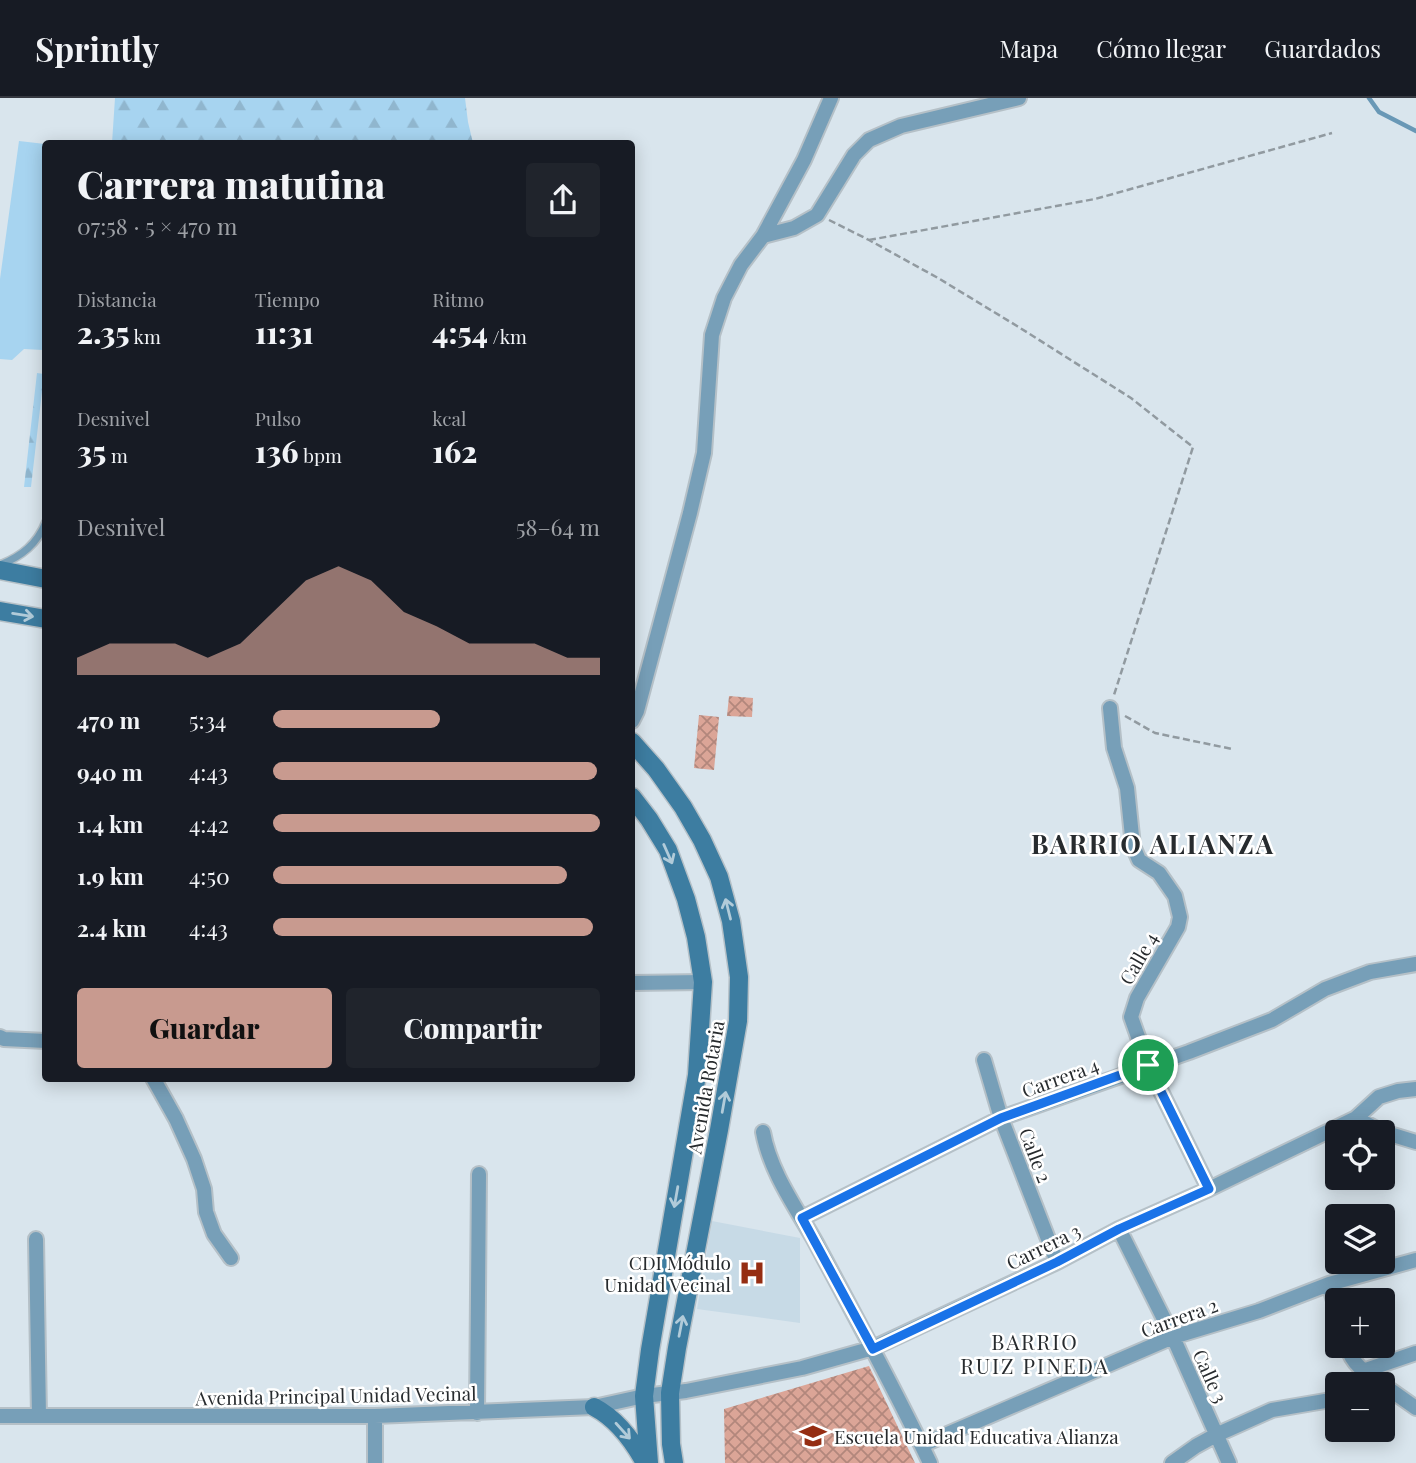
<!DOCTYPE html>
<html lang="es">
<head>
<meta charset="utf-8">
<style>
  :root { --surface:#171b24; --page:#20242c; --text:#f1f3f6; --muted:#9ea1a6; --line:#363941; --accent:#c89a8f }
  body { margin:0; font-family:"Playfair Display",serif; background:var(--page); color:var(--text); height:100vh; display:flex; flex-direction:column; font-size:26px; white-space:nowrap }
  * { box-sizing:border-box; margin:0 }
  p { font-size:23px; color:var(--muted) }
  .icon { flex:none; width:38px; height:38px; fill:none; stroke:currentColor; stroke-width:2; stroke-linecap:round; stroke-linejoin:round }
  .map { position:relative; flex:1; overflow:hidden }
  .side { position:absolute; left:42px; top:42px; width:593px; height:942px; display:flex; flex-direction:column; background:var(--surface); border-radius:7px; box-shadow:0 4px 18px #0003 }
  .side>* { flex:none }
  .tools { position:absolute; left:1325px; top:1022px; display:grid; gap:14px }
  .tools a { display:grid; place-items:center; width:70px; height:70px; border-radius:7px; background:var(--surface); box-shadow:0 4px 18px #0003; font-size:35px }
  .pin { position:absolute; display:grid; place-items:center; width:60px; height:60px; color:#fff; margin:-30px; border:4px solid #fff; border-radius:50%; box-shadow:0 2px 7px #0007 }
  .round { display:grid; place-items:center; flex:none; width:74px; height:74px; border-radius:7px; background:var(--page) }
  .headline { display:flex; align-items:center; justify-content:space-between; height:119px; padding:0 35px }
  h1 { font-size:38px; font-weight:800; line-height:52px }
  .metrics { display:grid; grid-template-columns:repeat(3,1fr); gap:10px; height:119px; padding:7px 35px }
  .metrics div { display:grid; align-content:center }
  .metrics b { font-size:30px; font-weight:800 }
  .metrics small { font-size:19px; font-weight:400 }
  .metrics p { font-size:19px }
  .chart { height:196px; padding:14px 35px }
  .chart p { display:flex; justify-content:space-between }
  .chart svg { width:100%; height:126px; margin-top:7px; fill:var(--accent); opacity:.7 }
  .action { display:flex; gap:14px; margin-top:auto; padding:14px 35px }
  .action a { flex:1; height:80px; border-radius:7px; background:var(--accent); color:#111; font-size:28px; font-weight:800; line-height:80px; text-align:center }
  .action a+a { background:var(--page); color:var(--text) }
  ul { padding:0 35px; list-style:none; font-size:23px }
  li { display:grid; grid-template-columns:112px 84px 1fr; align-items:center; height:52px }
  li i { height:18px; border-radius:9px; background:var(--accent) }
  header { display:flex; align-items:center; gap:42px; box-sizing:border-box; height:98px; padding:0 35px; background:var(--surface); border-bottom:2px solid var(--line) }
  header strong { font-size:33px }
  nav { display:flex; gap:38px; margin-inline-start:auto; font-size:24px }
  .map>svg:first-child { display:block }
  .built { fill:#c7dae6 }
  .green { fill:#a7d4f0 }
  .forest { fill:url(#forest-firs) }
  .lines { fill:none; stroke-linecap:round; stroke-linejoin:round }
  .stream { stroke:#6998b6; stroke-width:4.5 }
  .building { fill:url(#building-cross-hatch) }
  .service-casing { stroke:#b5c0c7; stroke-width:10 }
  .minor-casing { stroke:#b5c0c7; stroke-width:18 }
  .secondary-casing { stroke:#b5c0c7; stroke-width:21 }
  .path { stroke:#919aa0; stroke-width:2.5; stroke-dasharray:7 3.5; stroke-linecap:butt }
  .service { stroke:#779fb8; stroke-width:7 }
  .minor { stroke:#779fb8; stroke-width:14 }
  .secondary { stroke:#3d7da1; stroke-width:18 }
  .oneway { stroke:#b1cbd9 }
  .route-casing { stroke:#fff; stroke-width:14 }
  .route { stroke:#1a73e8; stroke-width:9 }
  .labels { text-anchor:middle; dominant-baseline:central; stroke-width:5; stroke-linejoin:round; paint-order:stroke }
  .street-label { font-size:19px; fill:#272b2e; stroke:#fff }
  .poi-label { font-size:19px; fill:#272b2e; stroke:#fff; text-anchor:end }
  .neighbourhood-label { font-size:21px; letter-spacing:2px; fill:#272b2e; stroke:#fff }
  .district-label { font-size:26px; font-weight:bold; letter-spacing:2px; fill:#272b2e; stroke:#fff }
</style>
</head>
<body>
<header>
<strong>Sprintly</strong>
<nav><a>Mapa</a><a>Cómo llegar</a><a>Guardados</a></nav>
</header>
<div class="map">
<svg width="1416" height="1365" viewBox="0 0 1416 1365">
  <defs>
    <pattern id="forest-firs" width="22" height="20" patternUnits="userSpaceOnUse" patternTransform="scale(1.75)"><rect width="22" height="20" fill="#a7d4f0"/><path d="M5 1l3.5 6h-7zM16 11l3.5 6h-7z" fill="#90b6ce"/></pattern>
    <pattern id="building-cross-hatch" width="8" height="8" patternUnits="userSpaceOnUse" patternTransform="scale(1.75)"><rect width="8" height="8" fill="#dba597"/><path d="M0 0l8 8M0 8l8-8" fill="none" stroke="#b2877c"/></pattern>
  </defs>
  <rect width="100%" height="100%" fill="#d9e5ed"/>
  <path class="built" d="M 712,1123 L 800,1140 L 800,1225 L 697,1211 Z"/>
  <path class="green" d="M 19,43 L 45,46 L 46,235 L 43,252 L 24,251 L 12,262 L 0,261 L 0,181 Z"/>
  <path class="forest" d="M 115,0 L 465,0 L 468,24 L 473,45 L 112,45 Z
    M 37,275 L 44,276 L 31,389 L 24,389 Z"/>
  <g class="lines">
    <path class="stream" d="M 1369,0 L 1379,14 L 1416,33"/>
  </g>
  <path class="building" d="M 729,598 L 753,600 L 752,619 L 727,618 Z
    M 699,617 L 719,619 L 714,672 L 694,670 Z
    M 869,1268 L 915,1365 L 725,1365 L 724,1311 Z"/>
  <g class="lines">
    <g class="service-casing">
      <path id="service" d="M 0,467 C 22,458 37,446 46,424"/>
    </g>
    <g class="minor-casing">
      <path id="minor" d="M 763,138 L 794,130 L 817,117 L 854,57 L 869,42 L 901,28 L 1019,0
        M 1110,610 L 1114,650 L 1127,690 L 1133,748 L 1139,762 L 1159,775 L 1175,798 L 1180,819 L 1178,829 L 1137,900 L 1131,919 L 1148,967 L 1209,1091
        M 632,623 L 637,613 L 690,415 L 704,355 L 712,237 L 724,200 L 741,167 L 763,138 L 804,62 L 831,0
        M 632,885 L 703,884
        M 0,939 L 4,941 L 46,943
        M 984,962 L 1001,1020 L 1057,1164
        M 153,980 L 176,1021 L 194,1061 L 204,1091 L 206,1114 L 214,1136 L 231,1160
        M 1356,1020 L 1380,1033 L 1416,1044
        M 763,1034 C 770,1074 797,1111 816,1145 C 855,1218 895,1291 930,1365
        M 802,1120 L 1001,1020 L 1189,954 L 1272,922 L 1325,891 L 1370,874 L 1416,866
        M 1119,1131 L 1173,1239 L 1229,1365
        M 36,1141 L 39,1318
        M 1329,1186 L 1337,1213
        M 1347,1248 C 1352,1267 1367,1276 1382,1286
        M 1363,1273 L 1416,1255
        M 1382,1286 L 1416,1310
        M 477,1315 L 479,1076
        M 0,1318 L 375,1318 L 594,1309 L 644,1298 L 686,1293 L 802,1270 L 873,1250 L 1057,1164 L 1119,1131 L 1209,1091 L 1356,1020 L 1379,999 L 1398,993 L 1416,991
        M 922,1347 L 1173,1239 L 1259,1213 L 1329,1186 L 1416,1162
        M 375,1365 L 375,1318
        M 1172,1365 L 1196,1348 L 1216,1337 L 1272,1312 L 1325,1303"/>
    </g>
    <g class="secondary-casing">
      <path id="secondary" d="M 0,472 L 46,481
        M 0,513 L 46,521
        M 632,644 L 656,671 L 683,709 L 702,742 L 719,779 L 731,823 L 739,879 L 738,923 L 719,1032 L 677,1250 L 670,1295 L 671,1346 L 674,1365
        M 632,699 L 649,721 L 668,752 L 686,801 L 696,839 L 703,884 L 697,977 L 650,1252 L 644,1298 L 649,1365
        M 594,1309 C 617,1321 633,1343 645,1365"/>
    </g>
    <path class="path" d="M 829,122 L 869,142 L 938,180 L 1017,228 L 1131,300 L 1193,349 L 1114,597
      M 869,142 L 1095,101 L 1332,35
      M 1125,618 L 1155,635 L 1232,651"/>
    <use href="#service" class="service"/>
    <use href="#minor" class="minor"/>
    <use href="#secondary" class="secondary"/>
  </g>
  <defs><path id="oneway-shaft" d="M-6 0H5M1.5-3L5.5 0L1.5 3" fill="none" stroke-width="1.6" stroke-linecap="round" stroke-linejoin="round" transform="scale(1.75)"/></defs>
  <g class="oneway">
    <use href="#oneway-shaft" transform="translate(23 517) rotate(9)"/>
    <use href="#oneway-shaft" transform="translate(668 756) rotate(66)"/>
    <use href="#oneway-shaft" transform="translate(728 811) rotate(-104)"/>
    <use href="#oneway-shaft" transform="translate(724 1004) rotate(-80)"/>
    <use href="#oneway-shaft" transform="translate(676 1099) rotate(100)"/>
    <use href="#oneway-shaft" transform="translate(681 1228) rotate(-79)"/>
    <use href="#oneway-shaft" transform="translate(623 1333) rotate(48)"/>
  </g>
  <g class="lines">
    <g class="route-casing">
      <path id="route" d="M 1148,967 L 1209,1091 L 1119,1131 L 1057,1164 L 873,1251 L 802,1120 L 1001,1020 Z"/>
    </g>
    <use href="#route" class="route"/>
  </g>
  <defs>
    <g id="hospital-bare" transform="scale(2.1)"><path d="M-5-5h3v3.5h4V-5h3V5h-3V1.5h-4V5h-3Z" fill="#952d12" stroke="#fff" stroke-width="2.5" paint-order="stroke"/></g>
    <g id="school-bare" transform="scale(2.1)"><path d="M0-5L7-2L0 1L-7-2ZM-4 1L0 2.5L4 1V4Q0 6-4 4Z" fill="#952d12" stroke="#fff" stroke-width="2.5" paint-order="stroke"/></g>
  </defs>
  <g fill-rule="evenodd">
    <use href="#hospital-bare" x="752" y="1175"/>
    <use href="#school-bare" x="813" y="1338"/>
  </g>
  <g class="labels">
    <g class="street-label">
      <text transform="translate(1138 860) rotate(-60)">Calle 4</text>
      <text transform="translate(1060 979) rotate(-20)">Carrera 4</text>
      <text transform="translate(705 989) rotate(-80)">Avenida Rotaria</text>
      <text transform="translate(1036 1057) rotate(69)">Calle 2</text>
      <text transform="translate(1043 1148) rotate(-26)">Carrera 3</text>
      <text transform="translate(1179 1219) rotate(-20)">Carrera 2</text>
      <text transform="translate(1211 1278) rotate(66)">Calle 3</text>
      <text transform="translate(336 1297) rotate(-1)">Avenida Principal Unidad Vecinal</text>
    </g>
    <g class="poi-label">
      <text x="731" y="1164">CDI Módulo<tspan x="731" dy="22">Unidad Vecinal</tspan></text>
      <text x="834" y="1338" text-anchor="start">Escuela Unidad Educativa Alianza</text>
    </g>
    <g class="neighbourhood-label">
      <text x="1035" y="1243">BARRIO<tspan x="1035" dy="24">RUIZ PINEDA</tspan></text>
    </g>
    <g class="district-label">
      <text x="1153" y="745">BARRIO ALIANZA</text>
    </g>
  </g>
</svg>
<div class="tools">
<a><svg class="icon" aria-label="locate" viewBox="0 0 24 24"><circle cx="12" cy="12" r="6"/><path d="M12 2v4M12 18v4M2 12h4M18 12h4"/></svg></a>
<a><svg class="icon" aria-label="layers" viewBox="0 0 24 24"><path d="M12 4l9 5-9 5-9-5zM3 14l9 5 9-5"/></svg></a>
<a>+</a>
<a>−</a>
</div>
<div class="pin" style="left:1148px;top:967px;background:#1e9e55"><svg class="icon" aria-label="arrive" viewBox="0 0 24 24"><path d="M6 21V4h12l-3 4 3 4H6"/></svg></div>
<section class="side">
<div class="headline"><div><h1>Carrera matutina</h1><p>07:58 · 5 × 470 m</p></div><a class="round"><svg class="icon" aria-label="share" viewBox="0 0 24 24"><path d="M12 15V3M7 8l5-5 5 5M5 13v7h14v-7"/></svg></a></div>
<div class="metrics">
<div><p>Distancia</p><b>2.35<small> km</small></b></div>
<div><p>Tiempo</p><b>11:31</b></div>
<div><p>Ritmo</p><b>4:54<small> /km</small></b></div>
</div>
<div class="metrics">
<div><p>Desnivel</p><b>35<small> m</small></b></div>
<div><p>Pulso</p><b>136<small> bpm</small></b></div>
<div><p>kcal</p><b>162</b></div>
</div>
<div class="chart"><p><span>Desnivel</span>58–64 m</p>
<svg viewBox="0 0 160 44" preserveAspectRatio="none"><path d="M0 44V38L10 33L20 33L30 33L40 38L50 33L60 22L70 11L80 6L90 11L100 22L110 27L120 33L130 33L140 33L150 38L160 38V44z"/></svg>
</div>
<ul>
<li><b>470 m</b>5:34<i style="width:51%"></i></li>
<li><b>940 m</b>4:43<i style="width:99%"></i></li>
<li><b>1.4 km</b>4:42<i style="width:100%"></i></li>
<li><b>1.9 km</b>4:50<i style="width:90%"></i></li>
<li><b>2.4 km</b>4:43<i style="width:98%"></i></li>
</ul>
<div class="action"><a>Guardar</a><a>Compartir</a></div>
</section>
</div>
</body>
</html>
